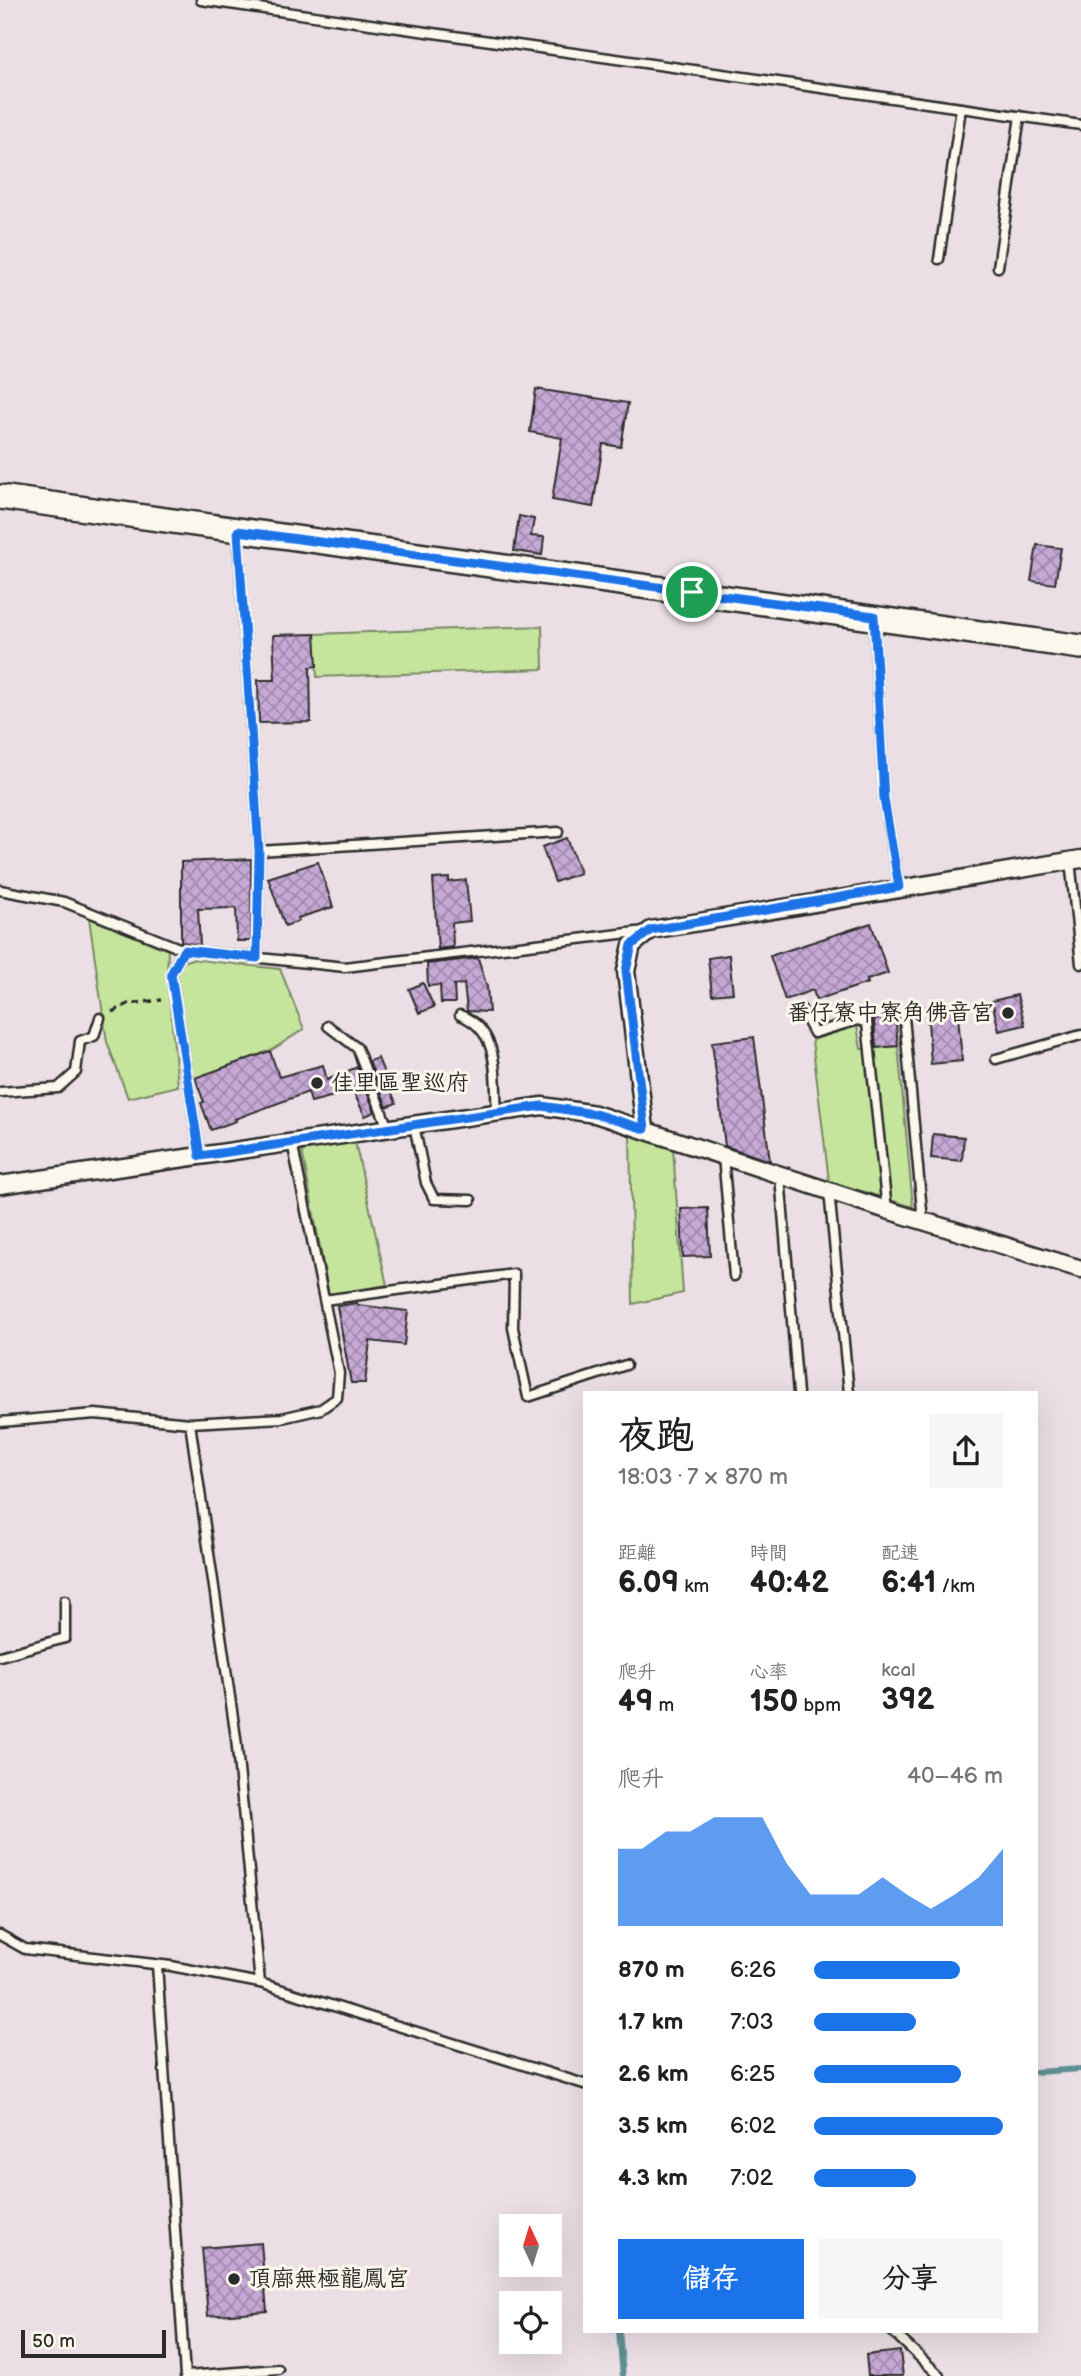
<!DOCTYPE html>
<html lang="zh-TW">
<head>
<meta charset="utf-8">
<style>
  :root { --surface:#fff; --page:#f6f6f6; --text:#202124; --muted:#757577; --accent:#1a73e8 }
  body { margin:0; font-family:"Balsamiq Sans","LXGW WenKai TC",sans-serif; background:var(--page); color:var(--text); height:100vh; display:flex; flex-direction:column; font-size:26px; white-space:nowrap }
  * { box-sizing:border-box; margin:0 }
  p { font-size:23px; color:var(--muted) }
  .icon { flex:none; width:38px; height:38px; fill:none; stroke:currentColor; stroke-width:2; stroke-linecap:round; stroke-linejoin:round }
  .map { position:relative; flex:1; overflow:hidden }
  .side { position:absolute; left:583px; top:1391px; width:455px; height:942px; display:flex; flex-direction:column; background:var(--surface); border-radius:0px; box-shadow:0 7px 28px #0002 }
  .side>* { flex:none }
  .needle { width:46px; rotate:356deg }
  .tools { position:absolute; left:499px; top:2214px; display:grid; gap:14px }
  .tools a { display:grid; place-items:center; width:63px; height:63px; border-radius:0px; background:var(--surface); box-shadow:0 7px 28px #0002; font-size:35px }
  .scale { position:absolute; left:21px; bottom:18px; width:145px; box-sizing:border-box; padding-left:7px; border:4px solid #2b2b2b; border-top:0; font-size:19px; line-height:24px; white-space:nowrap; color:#2b2b2b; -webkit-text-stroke:5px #fbf7ec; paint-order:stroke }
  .pin { position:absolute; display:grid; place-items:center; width:60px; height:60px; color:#fff; margin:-30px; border:4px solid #fff; border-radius:50%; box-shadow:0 2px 7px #0007 }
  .round { display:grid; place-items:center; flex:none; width:74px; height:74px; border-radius:0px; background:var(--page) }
  .head { display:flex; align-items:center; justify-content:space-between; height:119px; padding:0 35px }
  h1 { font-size:38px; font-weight:800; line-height:52px }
  .stats { display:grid; grid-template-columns:repeat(3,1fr); gap:10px; height:119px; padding:7px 35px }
  .stats div { display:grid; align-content:center }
  .stats b { font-size:30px; font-weight:800 }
  .stats small { font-size:19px; font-weight:400 }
  .stats p { font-size:19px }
  .chart { height:196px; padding:14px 35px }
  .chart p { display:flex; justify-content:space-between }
  .chart svg { width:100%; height:126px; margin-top:7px; fill:var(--accent); opacity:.7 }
  .cta { display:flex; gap:14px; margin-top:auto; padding:14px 35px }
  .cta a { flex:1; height:80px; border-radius:0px; background:var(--accent); color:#fff; font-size:28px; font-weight:800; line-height:80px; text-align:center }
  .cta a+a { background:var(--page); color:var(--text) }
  ul { padding:0 35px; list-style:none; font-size:23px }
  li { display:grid; grid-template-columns:112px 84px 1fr; align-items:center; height:52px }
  li i { height:18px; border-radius:9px; background:var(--accent) }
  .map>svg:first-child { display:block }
  .green { fill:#c5e49c; stroke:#788864; stroke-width:2 }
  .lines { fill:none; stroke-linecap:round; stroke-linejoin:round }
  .stream { stroke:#5f8f92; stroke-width:6 }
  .building { fill:url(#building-cross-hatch); stroke:#2b2b2b; stroke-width:2 }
  .lane-casing { stroke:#2b2b2b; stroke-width:13 }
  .street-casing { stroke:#2b2b2b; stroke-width:21 }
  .secondary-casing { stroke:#2b2b2b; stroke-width:28 }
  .path { stroke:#2b2b2b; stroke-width:3.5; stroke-dasharray:7 5; stroke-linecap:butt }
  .lane { stroke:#fbf7ec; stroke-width:8 }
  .street { stroke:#fbf7ec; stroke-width:16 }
  .secondary { stroke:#fbf7ec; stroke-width:23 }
  .route-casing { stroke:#fff; stroke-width:14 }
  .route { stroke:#1a73e8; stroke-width:9 }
  .poi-dot { fill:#2b2b2b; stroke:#fbf7ec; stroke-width:2.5 }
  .labels { text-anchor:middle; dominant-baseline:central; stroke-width:6; stroke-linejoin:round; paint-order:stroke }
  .poi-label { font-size:23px; fill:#2b2b2b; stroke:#fbf7ec; text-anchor:start }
</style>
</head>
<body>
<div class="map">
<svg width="1081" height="2376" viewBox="0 0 1081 2376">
  <defs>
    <pattern id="building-cross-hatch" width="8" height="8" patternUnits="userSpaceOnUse" patternTransform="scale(1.75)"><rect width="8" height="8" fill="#c6a8d5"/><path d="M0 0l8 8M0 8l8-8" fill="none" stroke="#a189ad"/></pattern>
  </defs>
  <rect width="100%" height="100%" fill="#ebdfe5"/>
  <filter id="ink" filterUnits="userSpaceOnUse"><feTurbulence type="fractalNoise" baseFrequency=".0143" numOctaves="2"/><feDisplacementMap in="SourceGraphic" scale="14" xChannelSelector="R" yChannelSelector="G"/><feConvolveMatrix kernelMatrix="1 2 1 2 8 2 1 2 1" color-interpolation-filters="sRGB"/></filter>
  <g filter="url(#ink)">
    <path class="green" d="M 542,626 L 543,669 L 317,677 L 315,634 Z
      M 89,918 L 168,950 L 167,976 L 178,1086 L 128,1098 L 107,1042 Z
      M 191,959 L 280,969 L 304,1029 L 270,1051 L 193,1079 L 177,977 L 180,964 Z
      M 857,1026 L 861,1049 L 898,1046 L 913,1207 L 829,1181 L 812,1040 Z
      M 630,1135 L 673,1148 L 683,1293 L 633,1304 Z
      M 355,1142 L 387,1285 L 329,1295 L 302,1151 Z"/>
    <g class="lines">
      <path class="stream" d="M 1036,2072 L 1081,2069
        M 619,2331 L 623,2376"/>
    </g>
    <path class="building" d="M 536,389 L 628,403 L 621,447 L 603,444 L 593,507 L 552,500 L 562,438 L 530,432 Z
      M 519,516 L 534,519 L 531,536 L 544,537 L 542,555 L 514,551 Z
      M 1037,545 L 1061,548 L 1055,584 L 1031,581 Z
      M 315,634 L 317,666 L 310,667 L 311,722 L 259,723 L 258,680 L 275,680 L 273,635 Z
      M 567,838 L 580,873 L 555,882 L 542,847 Z
      M 251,859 L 251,941 L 237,941 L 236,908 L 198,909 L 200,945 L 181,942 L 181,862 Z
      M 318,862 L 333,907 L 298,918 L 299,921 L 285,926 L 268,878 Z
      M 449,878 L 449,882 L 466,880 L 470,921 L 452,923 L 453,947 L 438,949 L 433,879 Z
      M 871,923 L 888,973 L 867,980 L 868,983 L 816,1000 L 813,990 L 785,1000 L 770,956 Z
      M 729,955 L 733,993 L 712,995 L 708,958 Z
      M 478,958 L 487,987 L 489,1012 L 467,1011 L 464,984 L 454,985 L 455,1003 L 441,1003 L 440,985 L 428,986 L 427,964 Z
      M 423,983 L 434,1007 L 419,1013 L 409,989 Z
      M 1017,995 L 1025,1025 L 999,1031 L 992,1001 Z
      M 957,1003 L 962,1061 L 931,1064 L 927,1006 Z
      M 895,1014 L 898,1046 L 876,1048 L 874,1020 Z
      M 754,1037 L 770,1161 L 725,1146 L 712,1042 Z
      M 270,1051 L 279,1077 L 323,1065 L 327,1080 L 357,1067 L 375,1112 L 365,1116 L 353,1091 L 311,1102 L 308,1092 L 235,1119 L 236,1121 L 211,1130 L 201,1103 L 204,1102 L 195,1078 Z
      M 378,1058 L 396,1103 L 387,1107 L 369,1061 Z
      M 933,1134 L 964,1137 L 962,1161 L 931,1158 Z
      M 708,1208 L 710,1256 L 683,1257 L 681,1209 Z
      M 357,1303 L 358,1305 L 408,1311 L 404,1345 L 370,1341 L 365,1383 L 351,1383 L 337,1306 Z
      M 261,2243 L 267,2311 L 208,2316 L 202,2248 Z
      M 900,2351 L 903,2376 L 868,2376 L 866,2355 Z"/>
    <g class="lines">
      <g class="lane-casing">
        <path id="lane" d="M 201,0 L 1081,125
          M 939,259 L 961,108
          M 998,267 L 1020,116
          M 238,534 L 259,851 L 257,958
          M 874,619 L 884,799 L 899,887
          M 259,851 L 558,832
          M 1070,860 L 1081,964
          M 0,890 L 64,902 L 184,950 L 345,967 L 645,931
          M 184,950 L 171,974 L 200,1156
          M 801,1009 L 814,1033 L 858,1020 L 867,1023 L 887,1210
          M 460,1015 C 501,1031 494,1075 497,1113
          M 904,1017 L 923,1221
          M 328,1026 L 357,1048 L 388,1128
          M 996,1059 L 1081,1035
          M 0,1092 L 58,1088 L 76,1072 L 80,1041 L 94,1036 L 100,1018
          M 414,1125 L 426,1183 L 434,1199 L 471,1200
          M 723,1157 L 734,1276
          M 780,1176 L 798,1393
          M 829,1191 L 849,1393
          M 324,1300 L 514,1274 L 513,1328 L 528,1397 L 626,1365
          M 0,1422 L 95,1414 L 190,1423 L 282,1418 L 321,1409 L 337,1398 L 339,1373 L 292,1142
          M 190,1423 L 236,1738 L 260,1983
          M 0,1656 L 65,1638 L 65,1600
          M 0,1935 L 25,1949 L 171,1966 L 260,1983 L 584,2084
          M 157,1965 L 185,2376
          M 892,2331 L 940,2376
          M 187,2376 L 278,2369"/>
      </g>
      <g class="street-casing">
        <path id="street" d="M 645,1129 L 626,971 L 632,945 L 651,930 L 1081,859
          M 0,1185 L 542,1106 L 595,1114 L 887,1210 L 1081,1269"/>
      </g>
      <g class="secondary-casing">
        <path id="secondary" d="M 0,497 L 1081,647"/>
      </g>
      <path class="path" d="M 112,1012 L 128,1004 L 161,1000"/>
      <use href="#lane" class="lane"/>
      <use href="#street" class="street"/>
      <use href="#secondary" class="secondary"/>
    </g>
  </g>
  <g class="lines" filter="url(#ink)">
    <g class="route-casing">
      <path id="route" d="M 238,531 L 874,616 L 884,799 L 899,887 L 651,930 L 632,945 L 626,971 L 645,1129 L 595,1114 L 542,1106 L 200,1156 L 171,974 L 184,950 L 257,958 L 259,851 Z"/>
    </g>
    <use href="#route" class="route"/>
  </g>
  <g class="poi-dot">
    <circle cx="1008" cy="1013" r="7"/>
    <circle cx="317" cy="1083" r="7"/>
    <circle cx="234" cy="2279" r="7"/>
  </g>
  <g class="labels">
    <g class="poi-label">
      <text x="994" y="1013" text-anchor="end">番仔寮中寮角佛音宮</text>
      <text x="331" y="1083">佳里區聖巡府</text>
      <text x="248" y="2279">頂廍無極龍鳳宮</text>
    </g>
  </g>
</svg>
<div class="tools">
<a><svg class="needle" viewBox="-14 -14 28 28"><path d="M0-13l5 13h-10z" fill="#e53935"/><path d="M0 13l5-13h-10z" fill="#757577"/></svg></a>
<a><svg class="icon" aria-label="locate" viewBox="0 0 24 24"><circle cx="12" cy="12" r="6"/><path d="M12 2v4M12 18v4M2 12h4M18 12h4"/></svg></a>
</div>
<div class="scale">50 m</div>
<div class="pin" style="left:692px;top:592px;background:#1e9e55"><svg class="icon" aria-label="arrive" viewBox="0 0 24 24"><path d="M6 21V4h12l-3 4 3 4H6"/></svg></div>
<section class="side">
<div class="head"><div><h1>夜跑</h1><p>18:03 · 7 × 870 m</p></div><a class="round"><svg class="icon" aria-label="share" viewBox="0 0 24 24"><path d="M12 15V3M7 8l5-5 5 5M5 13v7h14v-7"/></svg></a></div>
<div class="stats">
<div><p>距離</p><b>6.09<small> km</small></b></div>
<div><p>時間</p><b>40:42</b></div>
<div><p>配速</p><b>6:41<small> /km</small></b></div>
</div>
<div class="stats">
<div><p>爬升</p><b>49<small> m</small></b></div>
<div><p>心率</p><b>150<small> bpm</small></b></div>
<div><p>kcal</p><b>392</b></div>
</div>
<div class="chart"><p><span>爬升</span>40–46 m</p>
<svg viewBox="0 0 160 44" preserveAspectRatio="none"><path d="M0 44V17L10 17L20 11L30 11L40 6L50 6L60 6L70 22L80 33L90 33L100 33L110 27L120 33L130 38L140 33L150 27L160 17V44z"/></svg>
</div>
<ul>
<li><b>870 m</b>6:26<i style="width:77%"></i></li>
<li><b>1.7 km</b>7:03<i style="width:54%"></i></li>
<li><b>2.6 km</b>6:25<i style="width:78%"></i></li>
<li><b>3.5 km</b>6:02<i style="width:100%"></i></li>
<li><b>4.3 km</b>7:02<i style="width:54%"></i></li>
</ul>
<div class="cta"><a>儲存</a><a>分享</a></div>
</section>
</div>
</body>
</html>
